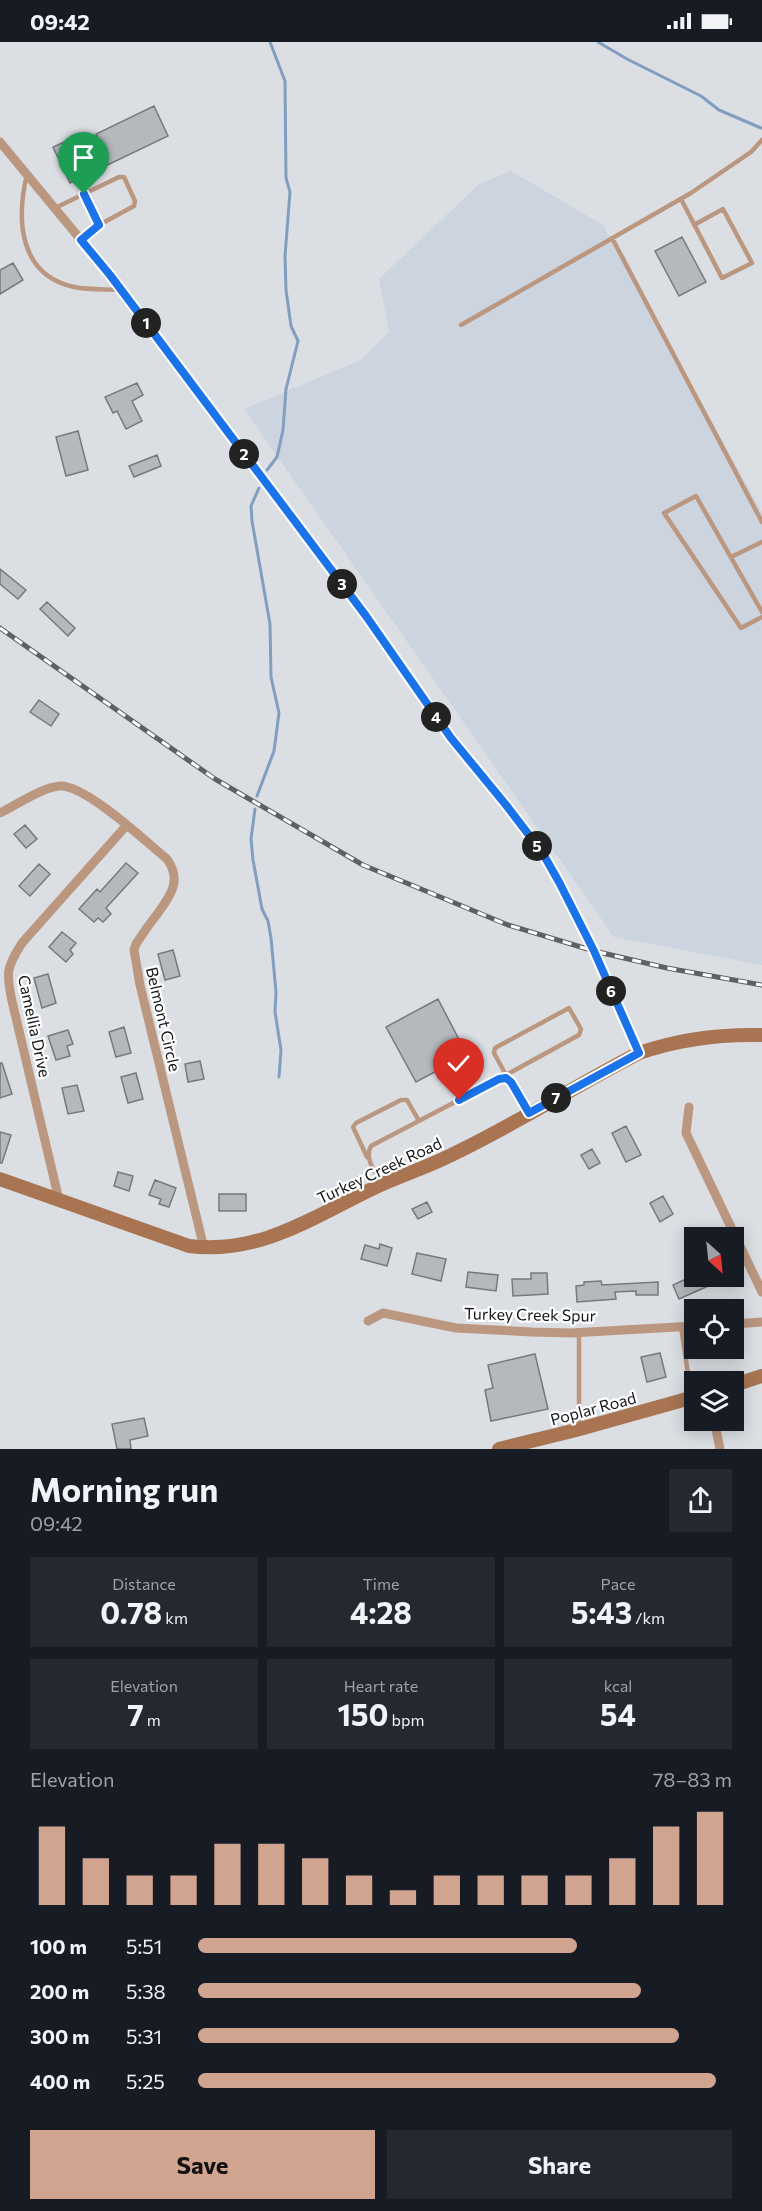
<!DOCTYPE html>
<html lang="en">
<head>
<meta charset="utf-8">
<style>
  :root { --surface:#171b24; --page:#242831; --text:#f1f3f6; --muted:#9ea1a6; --accent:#d0a48e }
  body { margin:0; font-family:Commissioner,sans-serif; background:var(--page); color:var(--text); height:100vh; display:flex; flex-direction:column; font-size:22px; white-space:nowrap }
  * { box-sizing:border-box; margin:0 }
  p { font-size:20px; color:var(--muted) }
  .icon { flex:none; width:33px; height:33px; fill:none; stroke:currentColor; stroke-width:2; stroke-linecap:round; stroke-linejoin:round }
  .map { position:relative; height:1407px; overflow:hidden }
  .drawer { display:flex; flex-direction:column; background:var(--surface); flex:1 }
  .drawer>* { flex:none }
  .needle { width:39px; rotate:153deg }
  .controls { position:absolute; left:684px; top:1185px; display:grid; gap:12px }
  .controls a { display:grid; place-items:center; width:60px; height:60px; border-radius:0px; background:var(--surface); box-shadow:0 3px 15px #0003; font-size:30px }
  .pin { position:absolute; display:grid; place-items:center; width:51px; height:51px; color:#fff; margin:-62px -26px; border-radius:50% 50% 50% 0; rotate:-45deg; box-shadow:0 0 6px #0007 }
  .pin .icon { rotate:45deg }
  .km { position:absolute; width:30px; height:30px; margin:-15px; border-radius:50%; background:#222; color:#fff; font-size:16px; line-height:30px; text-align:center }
  .round { display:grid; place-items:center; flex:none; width:63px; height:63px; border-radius:0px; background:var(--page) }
  .overview { display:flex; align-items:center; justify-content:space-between; height:102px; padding:0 30px }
  h1 { font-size:33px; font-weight:700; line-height:45px }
  .figures { display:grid; grid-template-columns:repeat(3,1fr); gap:9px; height:102px; padding:6px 30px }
  .figures div { display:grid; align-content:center; border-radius:0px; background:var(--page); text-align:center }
  .figures b { font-size:30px; font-weight:700 }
  .figures small { font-size:16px; font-weight:400 }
  .figures p { font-size:16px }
  .chart { height:168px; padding:12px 30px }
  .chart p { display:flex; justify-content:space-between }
  .chart svg { width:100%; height:108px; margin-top:6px; stroke:var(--accent); stroke-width:6 }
  .button { display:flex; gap:12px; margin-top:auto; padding:12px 30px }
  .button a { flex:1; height:69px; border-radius:0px; background:var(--accent); color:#111; font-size:24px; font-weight:700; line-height:69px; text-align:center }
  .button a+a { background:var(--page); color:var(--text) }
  ul { padding:0 30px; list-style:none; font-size:20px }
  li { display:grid; grid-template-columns:96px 72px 1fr; align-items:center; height:45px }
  li i { height:15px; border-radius:8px; background:var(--accent) }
  .status { display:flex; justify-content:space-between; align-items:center; height:42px; padding:0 30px; background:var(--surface); direction:ltr }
  .status svg { height:16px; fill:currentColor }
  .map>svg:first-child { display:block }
  .built { fill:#ccd4df }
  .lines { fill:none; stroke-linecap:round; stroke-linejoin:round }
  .stream { stroke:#819ec1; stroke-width:3 }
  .building { fill:#b5b9be; stroke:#76797e; stroke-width:1.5 }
  .lane { stroke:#bb9780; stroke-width:4.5 }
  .street { stroke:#bb9780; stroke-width:9 }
  .secondary { stroke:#a87451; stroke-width:14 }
  .rail-casing { stroke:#5e6164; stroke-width:5 }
  .rail { stroke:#fff; stroke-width:3; stroke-dasharray:9; stroke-linecap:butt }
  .route-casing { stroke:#fff; stroke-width:12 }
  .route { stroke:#1a73e8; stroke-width:8 }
  .labels { text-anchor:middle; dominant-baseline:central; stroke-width:4.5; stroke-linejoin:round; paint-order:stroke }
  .street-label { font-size:16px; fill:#141517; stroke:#fff }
</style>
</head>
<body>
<div class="status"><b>09:42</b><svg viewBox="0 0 49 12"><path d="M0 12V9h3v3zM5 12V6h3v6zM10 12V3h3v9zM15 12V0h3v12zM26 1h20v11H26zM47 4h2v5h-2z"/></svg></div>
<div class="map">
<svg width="762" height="1407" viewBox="0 0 762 1407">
  <rect width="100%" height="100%" fill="#dbdfe4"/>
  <path class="built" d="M 511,129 L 603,183 L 762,470 L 762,923 L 614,895 L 244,367 L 361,318 L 389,290 L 379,237 L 479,142 Z"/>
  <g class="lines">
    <path class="stream" d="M 598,0 L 627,17 L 701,54 L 719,68 L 761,86
      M 267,428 L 277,415 L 283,388 L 286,347 L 298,299 L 291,284 L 286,248 L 285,214 L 290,150 L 286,136 L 285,39 L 270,0
      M 257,754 L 274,709 L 279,671 L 271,635 L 270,582 L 252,479 L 251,464 L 259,446
      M 255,767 L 251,797 L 253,818 L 262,867 L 268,879 L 271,896 L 276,950 L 275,970 L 281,1008 L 279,1035"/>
  </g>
  <path class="building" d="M 154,64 L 168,94 L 70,141 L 53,105 L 73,96 L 78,105 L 98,96 L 96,92 Z
    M 682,195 L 706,240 L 679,254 L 655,209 Z
    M 13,221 L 23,238 L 0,252 L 0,228 Z
    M 137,341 L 143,353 L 132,359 L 142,379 L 126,387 L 117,369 L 113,371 L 105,355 Z
    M 78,389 L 88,428 L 66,434 L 56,395 Z
    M 157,413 L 161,424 L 134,435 L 129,424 Z
    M 0,527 L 26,548 L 18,557 L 0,542 Z
    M 47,560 L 75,586 L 68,594 L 40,567 Z
    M 39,658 L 59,672 L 51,684 L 30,670 Z
    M 25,783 L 37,797 L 26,806 L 14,792 Z
    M 126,821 L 138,831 L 106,866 L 111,872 L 103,880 L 98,876 L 94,880 L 79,867 L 97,847 L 100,850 Z
    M 39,822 L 50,832 L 30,854 L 19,844 Z
    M 62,890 L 76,901 L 70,908 L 73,912 L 66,920 L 49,905 Z
    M 173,908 L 180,934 L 165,938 L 158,912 Z
    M 48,932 L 56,961 L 42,966 L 34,936 Z
    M 438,957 L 467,1013 L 416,1040 L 386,985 Z
    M 124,985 L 131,1011 L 116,1015 L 109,990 Z
    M 68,988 L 73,1002 L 67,1004 L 70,1014 L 56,1018 L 48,994 Z
    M 200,1019 L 204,1037 L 188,1040 L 185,1022 Z
    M 0,1021 L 2,1021 L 12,1052 L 0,1056 Z
    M 136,1031 L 143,1057 L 128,1061 L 121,1035 Z
    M 77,1043 L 84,1069 L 68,1072 L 62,1046 Z
    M 626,1084 L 641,1113 L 626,1120 L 612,1091 Z
    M 0,1090 L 11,1093 L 2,1121 L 0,1121 Z
    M 592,1107 L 600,1121 L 589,1127 L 581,1113 Z
    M 118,1130 L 133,1134 L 129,1149 L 114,1144 Z
    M 155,1138 L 176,1146 L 169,1165 L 159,1162 L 161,1157 L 149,1153 Z
    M 219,1152 L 246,1152 L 246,1169 L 219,1169 Z
    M 663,1154 L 673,1172 L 660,1180 L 650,1161 Z
    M 427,1160 L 432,1170 L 418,1177 L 412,1167 Z
    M 380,1202 L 392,1206 L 387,1224 L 361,1217 L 365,1203 L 379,1207 Z
    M 417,1211 L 446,1217 L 441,1239 L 412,1232 Z
    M 468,1230 L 498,1233 L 496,1249 L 466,1245 Z
    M 531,1231 L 547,1231 L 548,1252 L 513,1254 L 512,1237 L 531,1237 Z
    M 692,1234 L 712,1234 L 715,1241 L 679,1257 L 673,1243 Z
    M 601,1239 L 602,1243 L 658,1240 L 658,1253 L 636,1253 L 636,1249 L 615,1250 L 616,1257 L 577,1260 L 576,1244 L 584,1243 L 584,1240 Z
    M 660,1311 L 666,1335 L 647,1340 L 641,1315 Z
    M 535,1312 L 548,1367 L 491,1379 L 485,1348 L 493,1346 L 488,1323 Z
    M 144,1376 L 148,1394 L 130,1398 L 131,1407 L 117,1407 L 112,1382 Z"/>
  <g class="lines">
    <path class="lane" d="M 27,132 C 16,178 19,233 74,245 C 89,248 105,247 121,248
      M 84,152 L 99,183
      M 681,157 L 722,236 L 752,221 L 723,167 L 694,183
      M 55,166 L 119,135 L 124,135 L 135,159 L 134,164 L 99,183 L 81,198
      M 612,196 L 762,480
      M 461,283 L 691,151 L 751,110 L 762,98
      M 731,515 L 762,500
      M 762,570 L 696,454 L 664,471 L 741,586 L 762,575
      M 506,1036 L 506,1033 L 579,993 L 581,987 L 569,966 L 495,1006 L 494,1011 L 506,1033
      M 367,1115 L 353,1085 L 356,1081 L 401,1058 L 407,1058 L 419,1079
      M 382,1141 C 375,1129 364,1117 371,1104 L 499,1037 L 506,1036 L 511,1040 L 529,1071
      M 681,1284 L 691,1353
      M 579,1385 L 579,1291"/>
    <path class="street" d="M 0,100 L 110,233 L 366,574 L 451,696 L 506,763 L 542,810 L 559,840 L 594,909 L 639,1011
      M 0,771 C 16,763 43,745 60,744 C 86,743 145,799 167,817 C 182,838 171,853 158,871 C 150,881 143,891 136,902 L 134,908 L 140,943 L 204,1206
      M 689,1065 L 686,1091 L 762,1250
      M 59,1158 L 12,959 C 6,931 6,926 22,901 L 126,784
      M 368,1279 L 383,1271 L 456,1286 L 532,1290 L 571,1291 L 694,1284
      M 734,1282 L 762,1280
      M 714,1378 L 720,1407"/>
    <path class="secondary" d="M 0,1137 L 189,1204 C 258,1213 312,1176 372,1147 C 396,1135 423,1127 447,1115 C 513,1084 575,1044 639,1011 C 679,997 720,992 762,993
      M 734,1343 L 762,1334
      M 499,1407 L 576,1388 L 694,1355"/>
    <g class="rail-casing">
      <path id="rail" d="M 0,586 L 215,737 L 363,823 L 508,883 L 594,909 L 667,926 L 762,943"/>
    </g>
    <use href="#rail" class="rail"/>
  </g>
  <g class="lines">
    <g class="route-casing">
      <path id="route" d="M 84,152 L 99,183 L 81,198 L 110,233 L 366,574 L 451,696 L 506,763 L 542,810 L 559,840 L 594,909 L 639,1011 L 529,1071 L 511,1040 L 506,1036 L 499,1037 L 459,1058"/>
    </g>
    <use href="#route" class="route"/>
  </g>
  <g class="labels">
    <g class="street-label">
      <text transform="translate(164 977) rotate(77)">Belmont Circle</text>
      <text transform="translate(35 984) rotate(78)">Camellia Drive</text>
      <text transform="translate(379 1128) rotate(-25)">Turkey Creek Road</text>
      <text transform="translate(530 1272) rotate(1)">Turkey Creek Spur</text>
      <text transform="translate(593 1366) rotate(-15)">Poplar Road</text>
    </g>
  </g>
</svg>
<div class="controls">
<a><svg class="needle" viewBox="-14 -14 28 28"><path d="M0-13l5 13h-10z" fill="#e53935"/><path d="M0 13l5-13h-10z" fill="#9ea1a6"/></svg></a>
<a><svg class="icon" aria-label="locate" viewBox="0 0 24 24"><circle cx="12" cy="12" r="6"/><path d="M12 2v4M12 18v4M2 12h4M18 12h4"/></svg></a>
<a><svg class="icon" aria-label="layers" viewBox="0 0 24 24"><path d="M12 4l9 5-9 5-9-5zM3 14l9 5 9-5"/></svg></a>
</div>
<div class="pin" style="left:84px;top:152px;background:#1e9e55"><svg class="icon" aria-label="arrive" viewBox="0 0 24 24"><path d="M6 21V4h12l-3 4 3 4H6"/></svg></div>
<div class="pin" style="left:459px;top:1058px;background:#d93025"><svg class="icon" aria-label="check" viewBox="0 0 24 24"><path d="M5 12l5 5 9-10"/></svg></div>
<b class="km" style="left:146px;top:281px">1</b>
<b class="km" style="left:244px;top:412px">2</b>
<b class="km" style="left:342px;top:542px">3</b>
<b class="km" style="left:436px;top:675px">4</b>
<b class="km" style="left:537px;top:804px">5</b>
<b class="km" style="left:611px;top:949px">6</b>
<b class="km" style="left:556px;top:1056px">7</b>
</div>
<section class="drawer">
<div class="overview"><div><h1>Morning run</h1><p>09:42</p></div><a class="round"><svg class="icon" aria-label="share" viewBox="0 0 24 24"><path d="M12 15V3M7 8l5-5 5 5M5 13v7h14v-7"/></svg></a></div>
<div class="figures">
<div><p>Distance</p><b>0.78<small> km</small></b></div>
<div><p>Time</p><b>4:28</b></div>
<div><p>Pace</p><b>5:43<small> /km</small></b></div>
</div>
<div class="figures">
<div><p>Elevation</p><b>7<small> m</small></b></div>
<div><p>Heart rate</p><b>150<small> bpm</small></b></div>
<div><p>kcal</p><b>54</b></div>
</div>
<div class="chart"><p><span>Elevation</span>78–83 m</p>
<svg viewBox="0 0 160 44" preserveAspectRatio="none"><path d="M5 44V12M15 44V25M25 44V32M35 44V32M45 44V19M55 44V19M65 44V25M75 44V32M85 44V38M95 44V32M105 44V32M115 44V32M125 44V32M135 44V25M145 44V12M155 44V6"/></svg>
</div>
<ul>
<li><b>100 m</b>5:51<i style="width:71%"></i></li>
<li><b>200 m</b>5:38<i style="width:83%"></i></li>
<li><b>300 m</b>5:31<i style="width:90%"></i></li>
<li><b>400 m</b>5:25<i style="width:97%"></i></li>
</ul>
<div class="button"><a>Save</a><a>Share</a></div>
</section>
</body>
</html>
